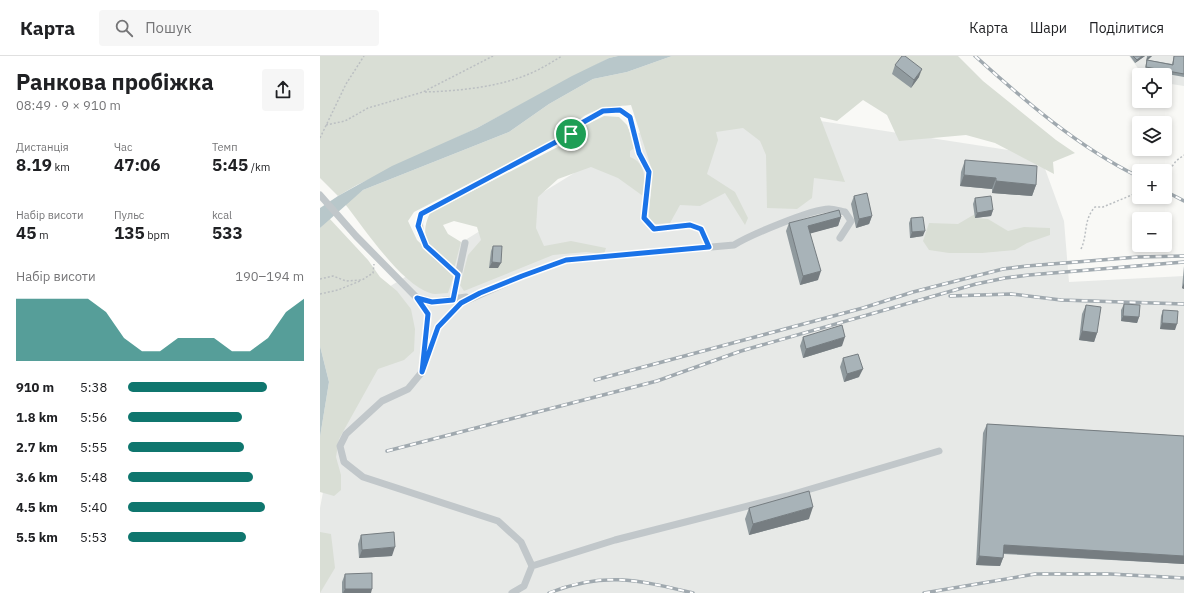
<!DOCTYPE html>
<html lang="uk">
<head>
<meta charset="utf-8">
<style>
  :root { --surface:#fff; --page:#f6f6f6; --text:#202124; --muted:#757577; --line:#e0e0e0; --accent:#0f766e }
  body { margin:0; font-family:"IBM Plex Sans",sans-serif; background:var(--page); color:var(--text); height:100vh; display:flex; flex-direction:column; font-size:15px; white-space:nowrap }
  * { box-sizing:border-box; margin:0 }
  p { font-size:13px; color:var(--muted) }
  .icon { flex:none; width:22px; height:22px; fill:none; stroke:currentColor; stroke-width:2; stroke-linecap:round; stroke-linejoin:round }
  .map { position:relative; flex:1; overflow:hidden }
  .drawer { display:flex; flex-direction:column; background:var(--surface); width:320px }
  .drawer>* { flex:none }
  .fabs { position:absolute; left:812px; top:12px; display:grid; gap:8px }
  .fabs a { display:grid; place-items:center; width:40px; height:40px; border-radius:4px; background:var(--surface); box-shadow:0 2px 6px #0003; font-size:20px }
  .pin { position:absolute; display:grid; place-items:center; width:34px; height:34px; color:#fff; margin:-17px; border:2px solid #fff; border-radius:50%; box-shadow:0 1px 4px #0007 }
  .round { display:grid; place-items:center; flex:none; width:42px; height:42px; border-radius:4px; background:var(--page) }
  .overview { display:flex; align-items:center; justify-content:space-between; height:68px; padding:0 16px }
  h1 { font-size:22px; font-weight:800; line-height:30px }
  .metrics { display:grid; grid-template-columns:repeat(3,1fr); gap:6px; height:68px; padding:4px 16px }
  .metrics div { display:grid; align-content:center }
  .metrics b { font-size:17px; font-weight:800 }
  .metrics small { font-size:11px; font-weight:400 }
  .metrics p { font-size:11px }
  .chart { height:112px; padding:8px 16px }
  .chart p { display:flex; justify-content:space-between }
  .chart svg { width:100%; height:72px; margin-top:4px; fill:var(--accent); opacity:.7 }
  ul { padding:0 16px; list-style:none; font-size:13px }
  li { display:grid; grid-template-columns:64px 48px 1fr; align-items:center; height:30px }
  li i { height:10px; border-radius:5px; background:var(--accent) }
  header { display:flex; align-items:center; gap:24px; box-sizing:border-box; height:56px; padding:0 20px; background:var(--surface); border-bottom:1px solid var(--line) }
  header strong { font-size:19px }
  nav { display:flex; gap:22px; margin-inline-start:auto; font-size:14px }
  .search { width:280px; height:36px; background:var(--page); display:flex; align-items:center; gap:10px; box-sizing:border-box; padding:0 14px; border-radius:4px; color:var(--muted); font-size:15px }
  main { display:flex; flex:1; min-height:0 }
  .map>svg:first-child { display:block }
  .built { fill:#e7e9e7 }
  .green { fill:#d9ded5 }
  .water { fill:#b8c7ca }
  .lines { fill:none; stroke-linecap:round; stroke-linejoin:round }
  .path { stroke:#bbbfc2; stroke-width:1.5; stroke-dasharray:2 2; stroke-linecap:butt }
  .minor { stroke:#c1c7ca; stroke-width:7 }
  .rail-casing { stroke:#a0a9af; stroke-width:3.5 }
  .rail { stroke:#fff; stroke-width:2; stroke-dasharray:6; stroke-linecap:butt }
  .wall { fill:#909a9e }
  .shaded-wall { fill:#767d81 }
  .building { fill:#a8b3b8; stroke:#767d81 }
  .route-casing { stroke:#fff; stroke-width:8 }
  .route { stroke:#1a73e8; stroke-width:5 }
</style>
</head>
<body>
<header>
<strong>Карта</strong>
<div class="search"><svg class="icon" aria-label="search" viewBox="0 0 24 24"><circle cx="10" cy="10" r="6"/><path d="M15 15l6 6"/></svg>Пошук</div>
<nav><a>Карта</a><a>Шари</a><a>Поділитися</a></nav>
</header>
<main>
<section class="drawer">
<div class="overview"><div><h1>Ранкова пробіжка</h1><p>08:49 · 9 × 910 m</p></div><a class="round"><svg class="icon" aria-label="share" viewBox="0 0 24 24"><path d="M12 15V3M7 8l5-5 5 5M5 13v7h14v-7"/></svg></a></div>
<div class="metrics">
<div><p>Дистанція</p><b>8.19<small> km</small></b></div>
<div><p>Час</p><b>47:06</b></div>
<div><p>Темп</p><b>5:45<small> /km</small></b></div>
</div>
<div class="metrics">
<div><p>Набір висоти</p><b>45<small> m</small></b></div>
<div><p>Пульс</p><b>135<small> bpm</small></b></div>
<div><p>kcal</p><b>533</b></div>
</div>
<div class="chart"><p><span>Набір висоти</span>190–194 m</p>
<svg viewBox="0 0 160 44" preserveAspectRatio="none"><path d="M0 44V6L10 6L20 6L30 6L40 6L50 14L60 30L70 38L80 38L90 30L100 30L110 30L120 38L130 38L140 30L150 14L160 6V44z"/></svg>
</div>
<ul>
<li><b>910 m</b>5:38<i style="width:79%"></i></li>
<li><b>1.8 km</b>5:56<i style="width:65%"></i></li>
<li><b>2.7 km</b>5:55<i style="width:66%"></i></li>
<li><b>3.6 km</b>5:48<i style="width:71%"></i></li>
<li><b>4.5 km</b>5:40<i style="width:78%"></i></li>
<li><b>5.5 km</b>5:53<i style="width:67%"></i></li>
</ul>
</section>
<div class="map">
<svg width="864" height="537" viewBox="0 0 864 537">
  <rect width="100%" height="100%" fill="#f9f9f6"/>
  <path class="built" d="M 809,0 L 864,0 L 864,30 L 845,27 L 845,19 L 823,19 Z
    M 371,45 L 720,99 L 744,165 L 749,226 L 864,220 L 864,537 L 0,537 L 0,452 L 38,250 Z"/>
  <path class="green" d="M 0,0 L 298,0 L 289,2 L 157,72 L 37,129 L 18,140 L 0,122 Z
    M 352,0 L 638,0 L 663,25 L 736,84 L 755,97 L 733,106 L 734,118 L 675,87 L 646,79 L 579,85 L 567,59 L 543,44 L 517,65 L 500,61 L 525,126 L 494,122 L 492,142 L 477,153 L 447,152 L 446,99 L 440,85 L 423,72 L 396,76 L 398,84 L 387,118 L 415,136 L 428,162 L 425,169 L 405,137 L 380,150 L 360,149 L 350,167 L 334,168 L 329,161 L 332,114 L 311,49 C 288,51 262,53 251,75 L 94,156 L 88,165 L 97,184 L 134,219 L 128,237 C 122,237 115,239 110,237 C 81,228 44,172 25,148 L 43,134 L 189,76 L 229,48 L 273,23 L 307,16 Z
    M 284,60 L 299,61 L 307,69 L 316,91 L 310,95 L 310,101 C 327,107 325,125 323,140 L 298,122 L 271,111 L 238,123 L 218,141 L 216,172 L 224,190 L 251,185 L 286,192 L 284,198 L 266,196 L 233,199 L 144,235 L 140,229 L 148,199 L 161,184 L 157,171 L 134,165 L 123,169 L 128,178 L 141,186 L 134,213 C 115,195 96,186 110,157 L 253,83 L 264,70 Z
    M 655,158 L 655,162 L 668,163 L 688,175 L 704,171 L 730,172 L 730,179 L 707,187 L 695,194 L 662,197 L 629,197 L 609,194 L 603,185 L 609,167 L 638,168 Z
    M 9,162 L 48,204 L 60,221 L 77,235 L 91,253 L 95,273 L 94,295 L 84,304 L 58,313 L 19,383 L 16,401 L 21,419 L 21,434 L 14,440 L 0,436 L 0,381 L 9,326 L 0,290 L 0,172 Z
    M 0,476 L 11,478 L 15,512 L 0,537 Z"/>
  <path class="water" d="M 298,0 L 352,0 L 307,16 L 273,23 L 229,48 L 189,76 L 43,134 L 0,172 L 0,152 L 18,140 L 72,110 L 157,72 L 252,20 L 289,2 Z
    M 0,290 L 9,326 L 0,381 Z"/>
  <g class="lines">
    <path class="path" d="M 105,36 C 139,35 178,31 209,18 C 221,13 232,6 242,0
      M 6,69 L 25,65 L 48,52 L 103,36 L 173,0
      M 0,82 L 26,28 L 44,0
      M 845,120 L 856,105 L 864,99
      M 761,193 C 768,178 763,164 775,151 L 783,151 L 819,136
      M 0,223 L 13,220 L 26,225 L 42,224 L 53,217 L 54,208
      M 0,238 L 18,234 L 40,225"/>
    <path class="minor" d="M 0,139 L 36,180 L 97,242 L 112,246 L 146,241
      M 138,219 C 119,202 93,187 101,158 L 251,78 C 262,67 282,50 300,54 C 303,55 307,59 310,61 L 319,97 L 329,116 L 324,162 L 334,173 L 370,169 L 381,173 L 389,191
      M 97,242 L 108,258 L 104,306
      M 133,244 L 145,187
      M 212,510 L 295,484 L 467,440 L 619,395
      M 192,537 L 204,530 L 212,510 L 201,486 L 178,465 L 43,421 L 24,406 L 20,390 L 26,378 L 62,345 L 88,333 L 102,316 L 118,271 L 141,247 L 202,220 L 246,204 L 414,189 C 430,179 492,153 509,153 C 514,153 520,155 525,156 L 531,165 L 520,182"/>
    <g class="rail-casing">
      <path id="rail" d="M 655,0 C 705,45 758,91 819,121
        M 845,135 L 864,145
        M 630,240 L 691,238 L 741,244 L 864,248
        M 275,324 L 543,252 L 593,236 L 683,213 L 707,210 L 818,201 L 864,200
        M 67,395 L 337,325 L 421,295 L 656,228 L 685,222 L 709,219 L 864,206
        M 229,537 C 284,515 318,524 373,537
        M 604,537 L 715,518 L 790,518 L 864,522"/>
    </g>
    <use href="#rail" class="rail"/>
  </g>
  <path class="wall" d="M 810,0 L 825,0 L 815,7 Z
    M 827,0 L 832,0 L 828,4 L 852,8 L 854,0 L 864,0 L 864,21 L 825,14 Z
    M 575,9 L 599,21 L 591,32 L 572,18 Z
    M 645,104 L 716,129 L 712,140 L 672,137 L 672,133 L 640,130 L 641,116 Z
    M 534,140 L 552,160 L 549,168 L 536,172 L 531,148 Z
    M 655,142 L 673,154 L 671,160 L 655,162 L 653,148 Z
    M 521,161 L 518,170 L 490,177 L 498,224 L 480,229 L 466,175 L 469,167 Z
    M 591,162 L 603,180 L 590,182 L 589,167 Z
    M 173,190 L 178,212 L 169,212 L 171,195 Z
    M 864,210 L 864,233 L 862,232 Z
    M 804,248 L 819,261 L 817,267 L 801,265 L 801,254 Z
    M 766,249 L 777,277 L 774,286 L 759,284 L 762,258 Z
    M 843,254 L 855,274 L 840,273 L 841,260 Z
    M 483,281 L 522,290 L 483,302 L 480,290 Z
    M 523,302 L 539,321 L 524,326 L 520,311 Z
    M 667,368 L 864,380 L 864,508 L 684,498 L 683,502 L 680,510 L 656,509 L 663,377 Z
    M 429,452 L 489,463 L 429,479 L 425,463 Z
    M 41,479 L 72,500 L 39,502 L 38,488 Z
    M 25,518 L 51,537 L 22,537 L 22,526 Z"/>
  <path class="shaded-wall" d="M 822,0 L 825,0 L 815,7 L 817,4 Z
    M 830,0 L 832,0 L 826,5 L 827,2 Z
    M 602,13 L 599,21 L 591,32 L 594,24 Z
    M 644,119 L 676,122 L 672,133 L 640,130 Z
    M 676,125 L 716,129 L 712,140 L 672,137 Z
    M 673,154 L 671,160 L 655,162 L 657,157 Z
    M 552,160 L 549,168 L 536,172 L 539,163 Z
    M 521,161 L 518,170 L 485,179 L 488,170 Z
    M 605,175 L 603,180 L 590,182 L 592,176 Z
    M 172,206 L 181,207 L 178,212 L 169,212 Z
    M 501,215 L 498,224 L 480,229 L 483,220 Z
    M 864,227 L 864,233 L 862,232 Z
    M 803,260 L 819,261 L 817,267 L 801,265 Z
    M 842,267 L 857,268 L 855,274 L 840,273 Z
    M 762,275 L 777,277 L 774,286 L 759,284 Z
    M 525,281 L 522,290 L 483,302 L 486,293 Z
    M 543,313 L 539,321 L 524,326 L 527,318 Z
    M 493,451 L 489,463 L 429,479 L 433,468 Z
    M 684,489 L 864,500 L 864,508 L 681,497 Z
    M 75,491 L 72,500 L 39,502 L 42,494 Z
    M 659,500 L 683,502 L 680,510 L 656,509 Z
    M 25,533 L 52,533 L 51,537 L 23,537 Z"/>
  <path class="building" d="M 582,0 L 585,0 L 602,13 L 594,24 L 575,9 Z
    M 813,0 L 822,0 L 817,4 Z
    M 854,0 L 864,0 L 864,18 L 826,11 L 827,4 L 853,9 Z
    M 645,104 L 717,110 L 716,129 L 676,125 L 676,122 L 644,119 Z
    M 547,137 L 552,160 L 539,163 L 534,140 Z
    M 671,140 L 673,154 L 657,157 L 655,142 Z
    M 519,154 L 521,161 L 488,170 L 501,215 L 483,220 L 469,167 Z
    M 603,161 L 605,175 L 592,176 L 591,162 Z
    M 173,190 L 182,190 L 181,207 L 172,206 Z
    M 804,248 L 820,249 L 819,261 L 803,260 Z
    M 766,249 L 781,251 L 777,277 L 762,275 Z
    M 843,254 L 858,255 L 857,268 L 842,267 Z
    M 522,269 L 525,281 L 486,293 L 483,281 Z
    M 538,298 L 543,313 L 527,318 L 523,302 Z
    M 667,368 L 864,380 L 864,500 L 684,489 L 683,502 L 659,500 Z
    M 489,435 L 493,451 L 433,468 L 429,452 Z
    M 74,476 L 75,491 L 42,494 L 41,479 Z
    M 52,517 L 52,533 L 25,533 L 25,518 Z"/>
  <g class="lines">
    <g class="route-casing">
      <path id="route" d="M 300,54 L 310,61 L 319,97 L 329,116 L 324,162 L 334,173 L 370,169 L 381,173 L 389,191 L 246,204 L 202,220 L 160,237 L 141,247 L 118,271 L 102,316 L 108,258 L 97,242 L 112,246 L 133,244 L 138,219 L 106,190 L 98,170 L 101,158 L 251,78 L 260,68 L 283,55 Z"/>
    </g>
    <use href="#route" class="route"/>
  </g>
</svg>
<div class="fabs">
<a><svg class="icon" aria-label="locate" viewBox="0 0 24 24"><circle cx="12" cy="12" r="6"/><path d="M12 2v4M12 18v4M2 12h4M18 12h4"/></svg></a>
<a><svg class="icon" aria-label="layers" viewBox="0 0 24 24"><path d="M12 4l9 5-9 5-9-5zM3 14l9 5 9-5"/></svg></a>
<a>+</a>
<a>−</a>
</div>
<div class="pin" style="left:251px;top:78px;background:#1e9e55"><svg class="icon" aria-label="arrive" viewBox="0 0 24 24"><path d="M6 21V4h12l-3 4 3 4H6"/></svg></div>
</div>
</main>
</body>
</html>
